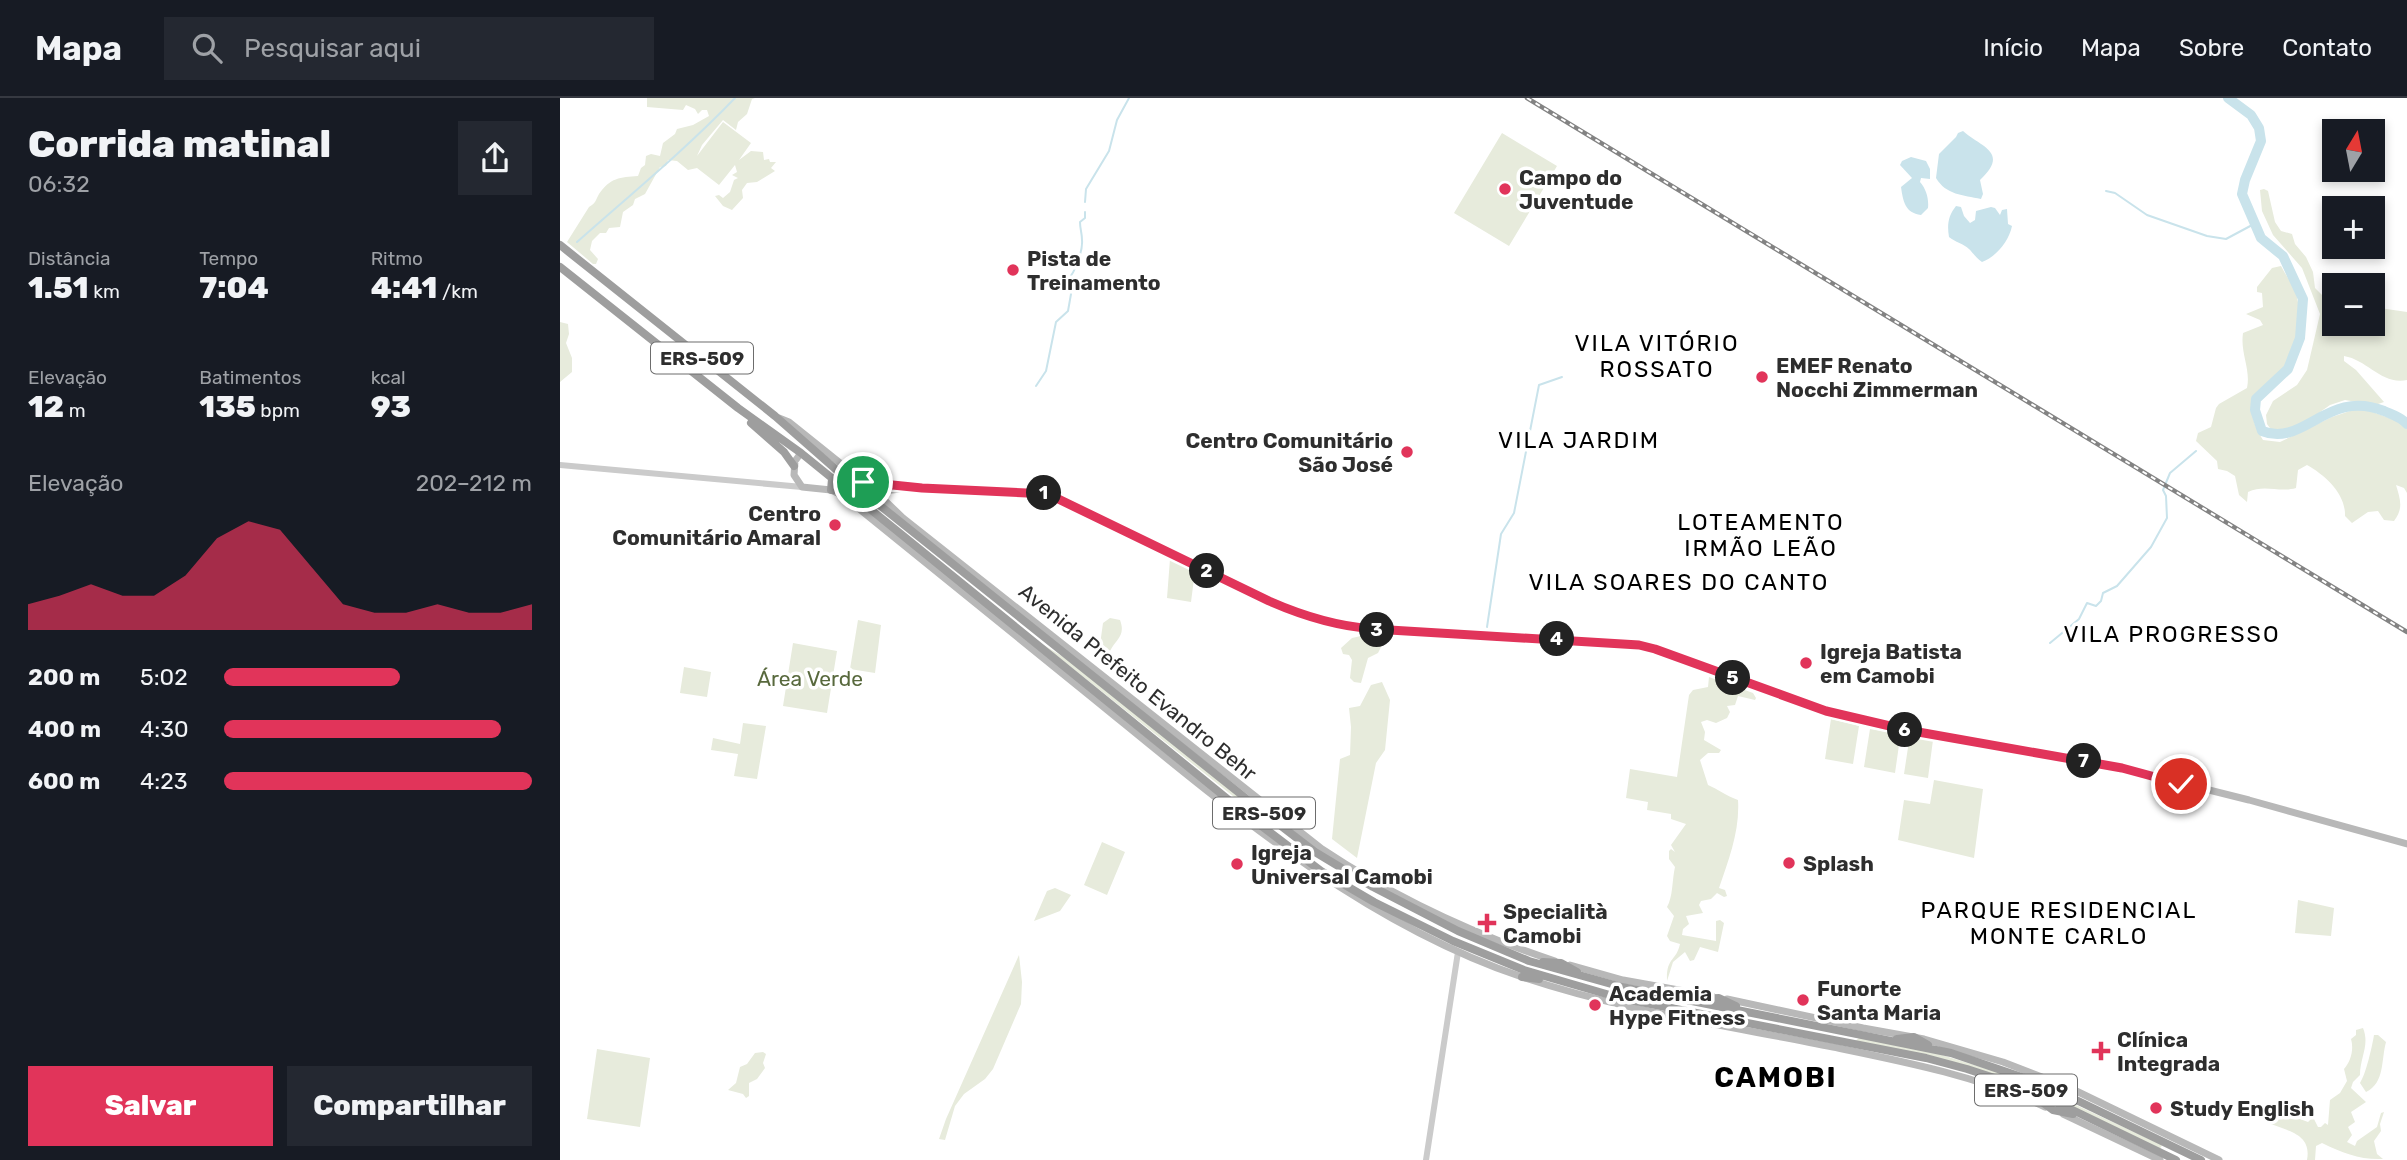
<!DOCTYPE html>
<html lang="pt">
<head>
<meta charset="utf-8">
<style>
  :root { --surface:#171b24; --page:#242831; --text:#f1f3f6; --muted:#9ea1a6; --line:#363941; --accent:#e1345a }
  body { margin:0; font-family:Rubik,sans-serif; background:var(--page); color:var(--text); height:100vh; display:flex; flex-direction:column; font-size:26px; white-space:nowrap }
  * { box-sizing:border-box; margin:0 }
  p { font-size:23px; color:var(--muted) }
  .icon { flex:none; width:38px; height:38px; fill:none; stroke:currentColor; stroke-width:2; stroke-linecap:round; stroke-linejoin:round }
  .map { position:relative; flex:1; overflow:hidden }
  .side { display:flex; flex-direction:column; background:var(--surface); width:560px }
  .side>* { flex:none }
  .needle { width:46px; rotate:10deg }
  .controls { position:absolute; left:1762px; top:21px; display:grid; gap:14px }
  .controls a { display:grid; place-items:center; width:63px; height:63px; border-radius:0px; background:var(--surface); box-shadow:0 4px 10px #0003; font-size:35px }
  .pin { position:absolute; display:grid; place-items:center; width:60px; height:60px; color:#fff; margin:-30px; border:4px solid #fff; border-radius:50%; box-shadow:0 2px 7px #0007 }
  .km { position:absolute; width:35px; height:35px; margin:-18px; border-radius:50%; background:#222; color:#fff; font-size:19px; line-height:35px; text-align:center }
  .round { display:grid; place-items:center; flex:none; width:74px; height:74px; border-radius:0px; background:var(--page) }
  .head { display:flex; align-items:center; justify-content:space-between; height:119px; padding:0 28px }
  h1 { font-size:38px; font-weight:800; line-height:52px }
  .figures { display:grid; grid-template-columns:repeat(3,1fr); gap:10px; height:119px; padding:7px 28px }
  .figures div { display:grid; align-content:center }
  .figures b { font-size:30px; font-weight:800 }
  .figures small { font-size:19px; font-weight:400 }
  .figures p { font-size:19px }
  .chart { height:196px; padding:14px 28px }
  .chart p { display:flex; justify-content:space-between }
  .chart svg { width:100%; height:126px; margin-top:7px; fill:var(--accent); opacity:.7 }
  .primary-button { display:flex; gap:14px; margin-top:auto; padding:14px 28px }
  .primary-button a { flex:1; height:80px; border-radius:0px; background:var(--accent); color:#fff; font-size:28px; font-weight:800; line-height:80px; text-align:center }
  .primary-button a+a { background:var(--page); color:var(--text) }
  ul { padding:0 28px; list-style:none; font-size:23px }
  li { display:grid; grid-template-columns:112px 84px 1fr; align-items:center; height:52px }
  li i { height:18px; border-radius:9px; background:var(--accent) }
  header { display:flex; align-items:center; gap:42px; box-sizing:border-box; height:98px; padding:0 35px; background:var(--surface); border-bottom:2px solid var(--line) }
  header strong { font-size:33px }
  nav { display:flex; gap:38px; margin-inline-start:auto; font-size:24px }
  .search { width:490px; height:63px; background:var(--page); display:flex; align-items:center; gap:18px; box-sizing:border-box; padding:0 24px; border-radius:0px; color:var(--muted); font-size:26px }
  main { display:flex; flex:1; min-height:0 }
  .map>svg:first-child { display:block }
  .green { fill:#e7ebdc }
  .water { fill:#c9e3eb }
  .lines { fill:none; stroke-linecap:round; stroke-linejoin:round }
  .stream { stroke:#c9e3eb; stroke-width:2 }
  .river { stroke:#c9e3eb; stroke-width:10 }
  .tertiary { stroke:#cbcbcb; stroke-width:6 }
  .secondary { stroke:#b8b8b8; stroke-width:7 }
  .trunk { stroke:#9e9e9e; stroke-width:8 }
  .rail-casing { stroke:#838383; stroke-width:4.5 }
  .rail { stroke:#fff; stroke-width:2; stroke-dasharray:5; stroke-linecap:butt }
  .route-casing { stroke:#fff; stroke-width:14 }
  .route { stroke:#e1345a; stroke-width:9 }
  .poi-dot { fill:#e1345a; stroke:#fff; stroke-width:2.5 }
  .labels { text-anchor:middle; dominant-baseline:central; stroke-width:7; stroke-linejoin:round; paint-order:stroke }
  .shield { fill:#fff; stroke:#6d6d6d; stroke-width:2 }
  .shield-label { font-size:19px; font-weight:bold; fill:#2e2e2e }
  .poi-label { font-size:21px; font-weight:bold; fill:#2e2e2e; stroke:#fff; text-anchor:start }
  .park-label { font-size:21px; fill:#58693d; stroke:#fff }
  .street-label { font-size:21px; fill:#2e2e2e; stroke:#fff }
  .neighbourhood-label { font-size:23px; letter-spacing:2px; fill:#000; stroke:#fff }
  .district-label { font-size:28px; font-weight:bold; letter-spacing:2px; fill:#000; stroke:#fff }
</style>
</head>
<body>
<header>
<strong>Mapa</strong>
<div class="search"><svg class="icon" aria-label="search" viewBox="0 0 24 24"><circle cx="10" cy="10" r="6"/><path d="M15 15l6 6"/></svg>Pesquisar aqui</div>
<nav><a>Início</a><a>Mapa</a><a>Sobre</a><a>Contato</a></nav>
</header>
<main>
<section class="side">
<div class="head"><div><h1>Corrida matinal</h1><p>06:32</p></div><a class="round"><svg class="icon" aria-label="share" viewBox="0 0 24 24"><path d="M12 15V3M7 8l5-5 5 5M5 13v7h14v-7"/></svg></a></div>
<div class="figures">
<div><p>Distância</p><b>1.51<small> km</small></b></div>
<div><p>Tempo</p><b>7:04</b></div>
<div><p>Ritmo</p><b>4:41<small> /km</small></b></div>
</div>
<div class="figures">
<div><p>Elevação</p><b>12<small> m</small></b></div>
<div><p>Batimentos</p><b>135<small> bpm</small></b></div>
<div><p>kcal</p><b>93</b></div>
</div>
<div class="chart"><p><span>Elevação</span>202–212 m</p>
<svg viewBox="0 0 160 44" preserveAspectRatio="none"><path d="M0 44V35L10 32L20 28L30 32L40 32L50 25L60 12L70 6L80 9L90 22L100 35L110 38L120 38L130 35L140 38L150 38L160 35V44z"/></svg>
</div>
<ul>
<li><b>200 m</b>5:02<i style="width:57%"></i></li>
<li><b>400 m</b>4:30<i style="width:90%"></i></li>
<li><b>600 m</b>4:23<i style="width:100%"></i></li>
</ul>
<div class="primary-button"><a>Salvar</a><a>Compartilhar</a></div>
</section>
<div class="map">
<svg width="1847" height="1062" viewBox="0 0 1847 1062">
  <rect width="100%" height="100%" fill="#fff"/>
  <path class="green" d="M 87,0 L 195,0 L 192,1 L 187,16 L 178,24 L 176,32 L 163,22 L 142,47 L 137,58 L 163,24 L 191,45 L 179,62 L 191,53 L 203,54 L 204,62 L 209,61 L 210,64 L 216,64 L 211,70 L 215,73 L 197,84 L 187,85 L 182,92 L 183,100 L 172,112 L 163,108 L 155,98 L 159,97 L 163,100 L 170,94 L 174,82 L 178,80 L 172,77 L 177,74 L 175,67 L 159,87 L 137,70 L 128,72 L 117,63 L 108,62 L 106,68 L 100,69 L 85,96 L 75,101 L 73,107 L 63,114 L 60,129 L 49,130 L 46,135 L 40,135 L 32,143 L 30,152 L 38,161 L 36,166 L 33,166 L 7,144 L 29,109 C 36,105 35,103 39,96 C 50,80 60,79 78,78 L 81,70 L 85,67 L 86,58 L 91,56 L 100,58 L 103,45 L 115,36 L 117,31 L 133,27 L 149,18 L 147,12 L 142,12 L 138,16 L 135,11 L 126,7 L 123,12 L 87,9 Z
    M 942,35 L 997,68 L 949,148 L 894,115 Z
    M 1704,91 L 1708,93 L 1715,124 L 1721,133 L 1732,136 L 1735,146 L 1746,159 L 1753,174 L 1755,190 L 1774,209 L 1774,226 L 1813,226 L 1813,209 L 1847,214 L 1847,282 C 1821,287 1808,262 1784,258 L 1784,263 L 1796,272 L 1824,304 L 1815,307 L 1785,302 L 1770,307 L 1746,324 L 1717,334 L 1712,333 L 1707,326 L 1706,317 L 1713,303 L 1737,287 L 1747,272 L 1760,216 L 1742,170 L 1713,137 L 1702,113 L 1700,92 Z
    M 1721,168 C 1725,176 1731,184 1735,192 C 1743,213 1738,253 1725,271 C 1720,279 1712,283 1705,289 C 1686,305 1691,323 1703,342 L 1720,344 L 1772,319 L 1796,311 L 1810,313 L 1840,324 L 1847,331 L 1847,395 L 1844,390 L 1836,387 C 1840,401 1844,410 1834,423 L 1824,422 L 1818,413 L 1808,414 L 1792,425 L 1785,418 C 1786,396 1765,377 1747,367 L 1738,372 L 1736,390 C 1719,395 1705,386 1688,394 L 1687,404 L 1679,397 L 1675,378 L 1667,373 L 1658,371 L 1657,363 L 1636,343 L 1638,335 L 1651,329 L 1656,310 L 1659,306 L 1687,290 C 1691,271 1680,255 1683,235 L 1703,227 L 1700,222 L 1686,216 L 1703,209 L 1702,195 L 1697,194 L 1697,189 L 1712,170 Z
    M 0,224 L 8,226 L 9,236 L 6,245 L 12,260 L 12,274 L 0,284 Z
    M 610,461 L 635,473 L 631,504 L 607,500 Z
    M 550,520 L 560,522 C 566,538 556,541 550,553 L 544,548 L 543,558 L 538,561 L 543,525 Z
    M 298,522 L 321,527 L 315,575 L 290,571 Z
    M 801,538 L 819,542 L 822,547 L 818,555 L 808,560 L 801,585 L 794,584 L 790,580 L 792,562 L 789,557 L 783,556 L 781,550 L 792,540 Z
    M 233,545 L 277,553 L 267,615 L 223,608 Z
    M 482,546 L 510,563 L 708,722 L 693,714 Z
    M 124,569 L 151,574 L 147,599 L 120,595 Z
    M 1149,579 L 1193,595 L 1196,600 L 1195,602 L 1178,598 L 1175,607 L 1167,608 L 1170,614 L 1167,620 L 1156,625 L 1147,622 L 1141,624 L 1145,634 L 1144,642 L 1161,652 L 1159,655 L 1148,655 L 1140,662 L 1148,687 C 1158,691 1166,698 1178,702 C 1180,732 1169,761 1159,790 L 1165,792 L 1167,798 L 1164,799 L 1157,795 L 1151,801 L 1141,803 L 1139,807 L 1143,815 L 1126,818 L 1129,826 L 1123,831 L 1122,837 L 1156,843 L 1156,823 L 1160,822 L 1164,825 L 1158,854 L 1140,849 L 1134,862 L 1130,863 L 1125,854 L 1113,864 L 1107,883 C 1106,859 1116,864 1120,846 L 1110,843 L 1107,838 L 1114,818 L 1107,809 C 1113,799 1112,782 1115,769 L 1109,761 L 1109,753 L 1111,751 L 1115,754 L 1111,747 L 1126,726 L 1111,721 L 1111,716 L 1087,712 L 1088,704 L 1066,700 L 1070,671 L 1117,679 L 1129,597 L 1133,592 L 1148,589 Z
    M 822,584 L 830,602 L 825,652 L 816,665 L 797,760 L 772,741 L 780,661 L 790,657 L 791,629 L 789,610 L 800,608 L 811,587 Z
    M 1271,621 L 1299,628 L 1293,666 L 1265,661 Z
    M 183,625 L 206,628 L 197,681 L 174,678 L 178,656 L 151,652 L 153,640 L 180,646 Z
    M 1310,631 L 1336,636 L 1340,640 L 1335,675 L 1304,669 Z
    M 1353,638 L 1373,642 L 1368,680 L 1344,676 L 1349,643 Z
    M 1374,682 L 1423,691 L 1414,760 L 1338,742 L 1344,702 L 1370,706 Z
    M 542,744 L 565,754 L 547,797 L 524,787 Z
    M 495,790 L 511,797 L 500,813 L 474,823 L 487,793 Z
    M 1738,802 L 1774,810 L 1771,838 L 1735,835 Z
    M 459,857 L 462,884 L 461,906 L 433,971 L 425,981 L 404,996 L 395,1008 L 385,1042 L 379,1041 L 386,1021 Z
    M 1803,930 C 1810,947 1800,959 1800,977 L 1793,984 L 1791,990 L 1806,1004 L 1791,1014 L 1795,1024 L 1788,1029 L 1792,1037 L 1787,1044 L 1795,1048 L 1797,1043 L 1817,1029 L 1821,1015 L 1824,1014 L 1820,1026 L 1821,1033 L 1814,1043 L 1817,1056 L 1823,1061 C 1800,1062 1783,1055 1762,1045 L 1756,1048 L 1755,1062 L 1747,1062 C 1752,1035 1727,1033 1706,1024 L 1711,1010 L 1748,1024 L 1753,1019 L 1758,1029 L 1761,1029 L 1765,1025 L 1768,1027 L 1770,1002 L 1780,995 L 1787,983 L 1784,971 C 1791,963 1794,951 1791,941 L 1796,937 L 1796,932 Z
    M 1814,937 L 1818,937 L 1826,944 C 1821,962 1825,985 1806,994 L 1800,985 C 1806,976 1812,949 1814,937 Z
    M 1299,940 L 1369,953 L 1460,981 L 1602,1047 L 1600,1051 L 1482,995 L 1294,944 Z
    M 37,951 L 90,960 L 80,1029 L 27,1021 Z
    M 203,954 L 206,956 L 203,965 L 205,970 L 197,981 L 189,985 L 189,998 L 186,1000 L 183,996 L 168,992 L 176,985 L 180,969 L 187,966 L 195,955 Z"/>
  <path class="water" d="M 1403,33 C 1421,49 1450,54 1420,82 L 1423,96 L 1421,101 C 1403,97 1386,97 1376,80 L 1379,56 L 1396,39 L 1398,35 Z
    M 1351,59 L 1366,63 L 1370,71 L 1370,81 L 1361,80 L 1360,84 C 1366,91 1369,100 1368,110 L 1361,117 C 1345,115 1343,103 1341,89 L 1352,80 L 1340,67 L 1342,63 Z
    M 1396,108 L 1401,109 L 1404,118 L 1410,125 L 1415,122 L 1416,113 L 1431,109 L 1435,110 L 1440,117 L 1442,112 L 1447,111 L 1448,126 L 1452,128 C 1449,143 1436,159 1422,164 C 1416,160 1414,156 1409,151 C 1404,146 1395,144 1389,139 C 1387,127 1388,118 1396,108 Z"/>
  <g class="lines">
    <path class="stream" d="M 1546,93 L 1555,95 L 1587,117 L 1647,138 L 1666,141 L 1694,126
      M 525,104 L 526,91 L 549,53 L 557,22 L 569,0
      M 17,144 C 70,97 126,51 175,0
      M 476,288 L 486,273 L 496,224 L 508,213 L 511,196 L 508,181 C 515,175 523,152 522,142 C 522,135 520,131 520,124 L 525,120 L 525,114
      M 927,529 L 941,436 L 954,415 L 979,287 L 1002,279
      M 1490,545 L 1519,521 L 1527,505 L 1536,508 L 1541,503 L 1543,495 L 1557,488 L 1591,449 L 1607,420 L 1606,398 L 1603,392 L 1610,375 L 1636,353"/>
    <path class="river" d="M 1668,0 L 1691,17 L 1699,30 L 1701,43 L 1685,82 L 1682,96 L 1701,140 L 1723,158 L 1743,201 L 1740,240 L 1728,271 L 1696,301 L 1695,312 L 1702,333 C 1744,350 1767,290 1824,313 C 1833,317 1841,319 1847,326"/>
    <path class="tertiary" d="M 0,367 L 242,389
      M 866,1062 L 898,854"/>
    <path class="secondary" d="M 219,320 L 229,324 L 315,393 L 343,420 L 762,751 C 834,799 913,836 995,863
      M 241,355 L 235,363 L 234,377 L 242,389 L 271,392 L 282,397 C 361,461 440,525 519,589 C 655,699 793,822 962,879 C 1063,913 1169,928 1273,949 C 1346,964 1417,978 1485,1009
      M 304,384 L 362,390 L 488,396 L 709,503 C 743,518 775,528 813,531 L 1079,547 L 1267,613 L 1347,633 L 1561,670 L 1689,702 L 1847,746
      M 320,398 L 324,393 L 340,391
      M 1010,867 L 1063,882 L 1152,898
      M 1167,901 L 1303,930 L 1364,941 L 1443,964 L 1508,989 L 1659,1062
      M 1503,1016 L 1600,1062"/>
    <path class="trunk" d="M 0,147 L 215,318 L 288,382 L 703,714 L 755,754 L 813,789 L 898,833 L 969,863 L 1062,889 L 1391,955 L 1485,987 L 1641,1062
      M 0,169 L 178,310 L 241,355 L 691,720 L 761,773 L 814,804 L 893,843 L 964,872 L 1060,900 L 1366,960 L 1407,971 L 1453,986 L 1496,1004 L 1616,1062
      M 191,325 L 224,354 L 234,368
      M 272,381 L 271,392 L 287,392
      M 983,864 L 1001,865 L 1017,874
      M 962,879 L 979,881
      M 1139,901 L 1159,900 L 1176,908
      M 1337,941 L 1354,939 L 1368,947
      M 1478,1001 L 1493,1012 L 1513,1016"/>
    <g class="rail-casing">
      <path id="rail" d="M 967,0 L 1847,534"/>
    </g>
    <use href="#rail" class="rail"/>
  </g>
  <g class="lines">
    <g class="route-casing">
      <path id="route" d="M 303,384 L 362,390 L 488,396 L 709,503 C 743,518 775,528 813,531 L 1079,547 L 1095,551 L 1266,613 L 1347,632 L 1562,670 L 1621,686"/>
    </g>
    <use href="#route" class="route"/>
  </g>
  <g class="poi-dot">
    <circle cx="945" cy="91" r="7"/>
    <circle cx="453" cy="172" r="7"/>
    <circle cx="1202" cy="279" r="7"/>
    <circle cx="847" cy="354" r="7"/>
    <circle cx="275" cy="427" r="7"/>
    <circle cx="1246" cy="565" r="7"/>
    <circle cx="1229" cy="765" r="7"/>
    <circle cx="677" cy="766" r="7"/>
    <path d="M923.5 814.5h7v7h7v7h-7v7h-7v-7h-7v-7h7z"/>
    <circle cx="1243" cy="902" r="7"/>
    <circle cx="1035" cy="907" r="7"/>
    <path d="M1537.5 942.5h7v7h7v7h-7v7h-7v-7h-7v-7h7z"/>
    <circle cx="1596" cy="1010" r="7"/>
  </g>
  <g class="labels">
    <g class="shield">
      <rect x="91" y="244.5" width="102" height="31" rx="5"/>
      <rect x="653" y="699.5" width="102" height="31" rx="5"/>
      <rect x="1415" y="976.5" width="102" height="31" rx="5"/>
    </g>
    <g class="shield-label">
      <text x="142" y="260">ERS-509</text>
      <text x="704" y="715">ERS-509</text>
      <text x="1466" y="992">ERS-509</text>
    </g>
    <g class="poi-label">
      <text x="959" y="79">Campo do<tspan x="959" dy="24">Juventude</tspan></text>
      <text x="467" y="160">Pista de<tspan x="467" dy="24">Treinamento</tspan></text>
      <text x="1216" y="267">EMEF Renato<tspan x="1216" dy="24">Nocchi Zimmerman</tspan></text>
      <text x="833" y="342" text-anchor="end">Centro Comunitário<tspan x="833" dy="24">São José</tspan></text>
      <text x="261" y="415" text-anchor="end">Centro<tspan x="261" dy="24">Comunitário Amaral</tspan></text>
      <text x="1260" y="553">Igreja Batista<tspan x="1260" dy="24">em Camobi</tspan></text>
      <text x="691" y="754">Igreja<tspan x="691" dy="24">Universal Camobi</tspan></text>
      <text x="1243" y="765">Splash</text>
      <text x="943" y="813">Specialità<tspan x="943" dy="24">Camobi</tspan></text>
      <text x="1257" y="890">Funorte<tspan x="1257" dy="24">Santa Maria</tspan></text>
      <text x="1049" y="895">Academia<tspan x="1049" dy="24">Hype Fitness</tspan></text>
      <text x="1557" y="941">Clínica<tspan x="1557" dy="24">Integrada</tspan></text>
      <text x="1610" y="1010">Study English</text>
    </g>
    <g class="park-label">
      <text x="250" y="580">Área Verde</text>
    </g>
    <g class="street-label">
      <text transform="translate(578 584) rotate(39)">Avenida Prefeito Evandro Behr</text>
    </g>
    <g class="neighbourhood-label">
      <text x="1097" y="245">VILA VITÓRIO<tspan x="1097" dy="26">ROSSATO</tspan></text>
      <text x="1019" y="342">VILA JARDIM</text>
      <text x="1201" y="424">LOTEAMENTO<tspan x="1201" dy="26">IRMÃO LEÃO</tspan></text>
      <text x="1119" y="484">VILA SOARES DO CANTO</text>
      <text x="1612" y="536">VILA PROGRESSO</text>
      <text x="1499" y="812">PARQUE RESIDENCIAL<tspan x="1499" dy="26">MONTE CARLO</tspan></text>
    </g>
    <g class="district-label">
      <text x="1216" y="979">CAMOBI</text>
    </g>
  </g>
</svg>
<div class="controls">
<a><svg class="needle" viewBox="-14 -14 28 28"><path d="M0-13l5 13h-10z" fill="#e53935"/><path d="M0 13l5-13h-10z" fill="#9ea1a6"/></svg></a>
<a>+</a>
<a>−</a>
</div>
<div class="pin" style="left:303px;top:384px;background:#1e9e55"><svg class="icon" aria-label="arrive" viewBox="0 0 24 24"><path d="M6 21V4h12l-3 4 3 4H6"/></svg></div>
<div class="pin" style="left:1621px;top:686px;background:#d93025"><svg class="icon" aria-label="check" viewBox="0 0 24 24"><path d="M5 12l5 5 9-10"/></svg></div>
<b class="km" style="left:484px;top:395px">1</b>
<b class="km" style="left:647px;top:473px">2</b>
<b class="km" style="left:817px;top:532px">3</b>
<b class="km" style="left:997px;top:541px">4</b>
<b class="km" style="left:1173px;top:580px">5</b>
<b class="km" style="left:1345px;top:632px">6</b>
<b class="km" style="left:1524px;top:663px">7</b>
</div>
</main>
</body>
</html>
